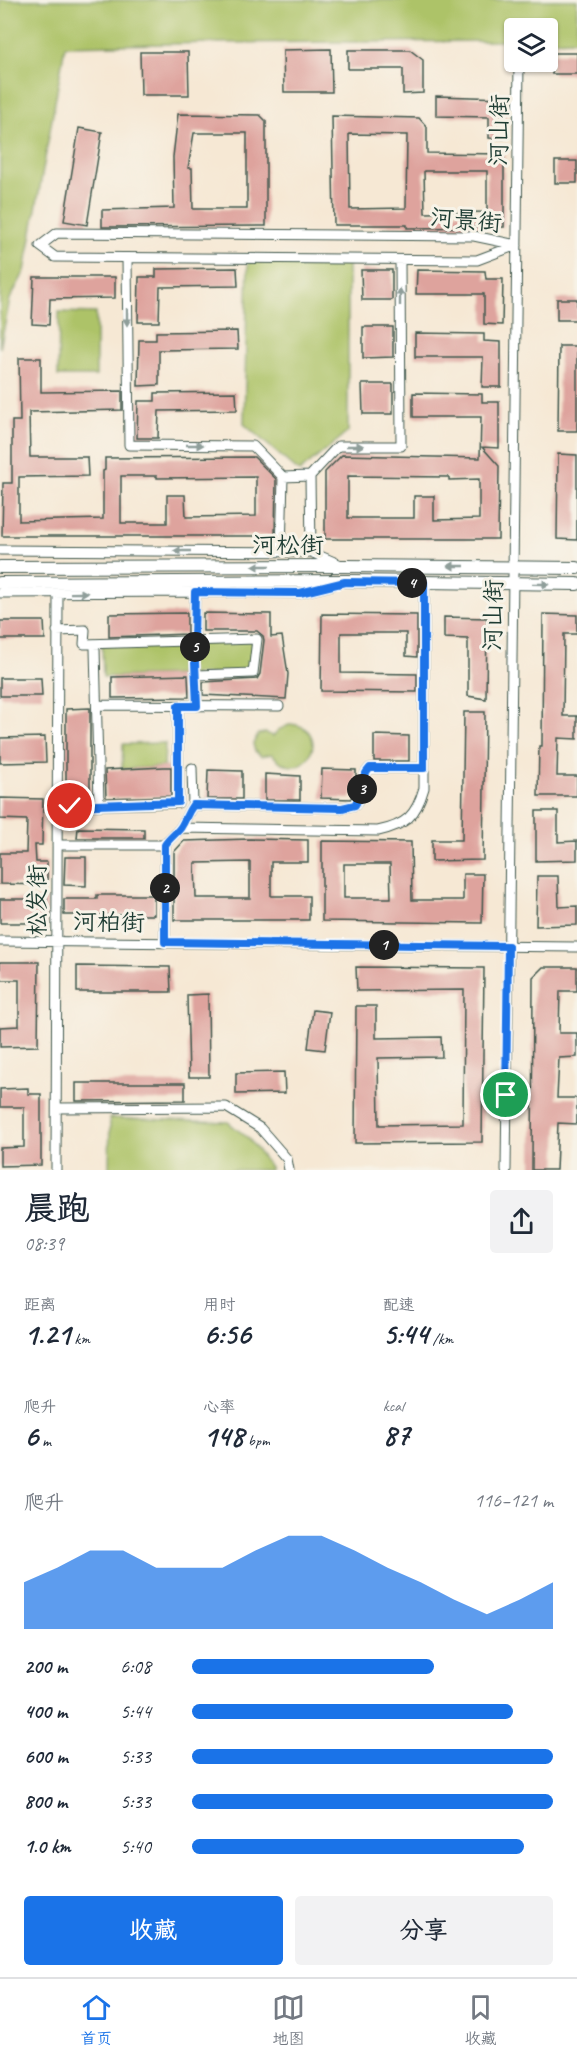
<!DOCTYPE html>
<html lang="zh">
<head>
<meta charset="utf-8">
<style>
  :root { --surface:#fff; --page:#f2f2f3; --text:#1f2937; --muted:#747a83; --line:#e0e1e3; --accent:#1a73e8 }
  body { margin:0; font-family:Caveat,"LXGW WenKai TC",sans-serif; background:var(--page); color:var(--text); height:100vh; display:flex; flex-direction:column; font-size:22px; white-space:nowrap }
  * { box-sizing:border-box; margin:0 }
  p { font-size:20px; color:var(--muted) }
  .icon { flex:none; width:33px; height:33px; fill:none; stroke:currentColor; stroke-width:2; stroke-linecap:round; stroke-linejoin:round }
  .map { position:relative; height:1170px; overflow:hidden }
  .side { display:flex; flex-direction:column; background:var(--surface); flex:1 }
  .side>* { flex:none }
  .fabs { position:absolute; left:504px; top:18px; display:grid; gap:12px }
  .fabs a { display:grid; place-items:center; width:54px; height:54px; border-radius:6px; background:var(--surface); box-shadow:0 2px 4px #0004; font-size:30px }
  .pin { position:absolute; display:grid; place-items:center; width:51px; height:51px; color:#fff; margin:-26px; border:3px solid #fff; border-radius:50%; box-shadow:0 2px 6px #0007 }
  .km { position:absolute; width:30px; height:30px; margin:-15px; border-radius:50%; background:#222; color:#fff; font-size:16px; line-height:30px; text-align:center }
  .round { display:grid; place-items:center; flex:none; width:63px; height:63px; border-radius:6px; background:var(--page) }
  .headline { display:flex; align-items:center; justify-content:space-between; height:102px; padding:0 24px }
  h1 { font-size:33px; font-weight:700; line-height:45px }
  .metrics { display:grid; grid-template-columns:repeat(3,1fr); gap:9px; height:102px; padding:6px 24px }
  .metrics div { display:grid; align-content:center }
  .metrics b { font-size:30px; font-weight:700 }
  .metrics small { font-size:16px; font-weight:400 }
  .metrics p { font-size:16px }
  .chart { height:168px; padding:12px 24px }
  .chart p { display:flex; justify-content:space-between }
  .chart svg { width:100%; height:108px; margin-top:6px; fill:var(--accent); opacity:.7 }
  .button { display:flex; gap:12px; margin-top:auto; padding:12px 24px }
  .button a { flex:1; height:69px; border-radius:6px; background:var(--accent); color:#fff; font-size:24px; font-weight:700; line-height:69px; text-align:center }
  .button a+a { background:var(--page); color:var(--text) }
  ul { padding:0 24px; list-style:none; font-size:20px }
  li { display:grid; grid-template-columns:96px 72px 1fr; align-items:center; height:45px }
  li i { height:15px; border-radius:8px; background:var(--accent) }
  .tabs { display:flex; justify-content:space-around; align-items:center; height:84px; border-top:2px solid var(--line); background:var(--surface); font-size:16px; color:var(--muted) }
  .tabs a { display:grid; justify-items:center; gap:3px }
  .tabs .selected { color:var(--accent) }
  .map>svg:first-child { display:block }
  .green { fill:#adc368; stroke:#66804e; stroke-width:1.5 }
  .building { fill:#dea39d; fill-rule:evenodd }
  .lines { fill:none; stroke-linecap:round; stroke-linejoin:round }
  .minor-casing { stroke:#3f574c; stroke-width:11 }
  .major-casing { stroke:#3f574c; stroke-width:14 }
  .minor { stroke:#fff; stroke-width:9 }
  .major { stroke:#fff; stroke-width:12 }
  .oneway { fill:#8f9e9a }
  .route-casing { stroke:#fff; stroke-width:12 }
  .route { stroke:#1a73e8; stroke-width:8 }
  .labels { text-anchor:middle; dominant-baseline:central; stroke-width:6; stroke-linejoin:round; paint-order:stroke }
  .street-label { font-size:24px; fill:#1f3d34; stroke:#f7f3e8 }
</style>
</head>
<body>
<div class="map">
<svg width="577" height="1170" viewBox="0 0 577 1170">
  <rect width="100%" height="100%" fill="#f7f3e8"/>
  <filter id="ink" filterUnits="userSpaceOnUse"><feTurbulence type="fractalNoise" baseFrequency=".0167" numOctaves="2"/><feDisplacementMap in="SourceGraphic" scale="12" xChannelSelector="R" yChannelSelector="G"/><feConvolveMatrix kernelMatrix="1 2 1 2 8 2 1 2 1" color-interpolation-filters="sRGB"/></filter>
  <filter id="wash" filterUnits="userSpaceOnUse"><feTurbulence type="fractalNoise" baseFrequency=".008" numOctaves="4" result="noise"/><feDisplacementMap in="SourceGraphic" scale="24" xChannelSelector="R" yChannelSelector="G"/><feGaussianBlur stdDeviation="1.35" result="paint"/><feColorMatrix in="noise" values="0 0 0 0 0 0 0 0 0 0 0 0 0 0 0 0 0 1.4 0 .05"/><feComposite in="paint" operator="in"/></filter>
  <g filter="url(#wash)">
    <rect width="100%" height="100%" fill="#f6e8d4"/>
    <path class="green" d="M 0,0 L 577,0 L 577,40 L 548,41 L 548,28 L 514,28 L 514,41 L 214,43 L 65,46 L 25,271 L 10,299 L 0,348 Z
      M 348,261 L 348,432 L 299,472 L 244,424 L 248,262 Z
      M 59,312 L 96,313 L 96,376 L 58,376 Z
      M 257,639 L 253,673 L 103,677 L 102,643 Z
      M 291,724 C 335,728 304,792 272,754 L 261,756 L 255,751 L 253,744 L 258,734 L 266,733 L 273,736 L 278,730 Z
      M 165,743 L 164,767 L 122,769 L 123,744 Z
      M 110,1118 L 228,1122 L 249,1139 L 270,1167 L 270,1170 L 109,1170 Z"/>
    <g id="blocks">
      <path class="building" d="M 331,49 L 332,92 L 284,92 L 283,50 Z
        M 348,50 L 410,50 L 423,60 L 423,93 L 403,94 L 403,69 L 348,69 Z
        M 140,52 L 188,52 L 189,95 L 141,95 Z
        M 553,53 L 577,53 L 577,74 L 552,74 Z
        M 436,96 L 506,98 L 504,139 L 489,138 L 489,117 L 436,116 Z
        M 178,114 L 260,115 L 266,121 L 266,226 L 102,227 L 102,210 L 174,208 L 173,157 ZM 194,133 L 247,133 L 247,209 L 193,209 L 192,168 L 188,168 Z
        M 332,116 L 419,118 L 427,127 L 427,153 L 504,154 L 504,227 L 407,228 L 407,225 L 334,225 ZM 349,134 L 407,135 L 406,208 L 350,209 ZM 424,171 L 487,171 L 487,212 L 425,213 Z
        M 79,128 L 102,132 L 87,225 L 64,221 Z
        M 555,161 L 577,161 L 577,183 L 555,183 Z
        M 237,268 L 238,286 L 160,287 L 159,322 L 138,322 L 139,277 L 156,277 L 156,269 Z
        M 361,270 L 392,270 L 392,300 L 362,300 Z
        M 417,270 L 485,271 L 486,279 L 503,279 L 502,325 L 484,324 L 484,294 L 416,294 Z
        M 34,277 L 115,277 L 115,298 L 50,299 L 49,325 L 32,324 Z
        M 557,299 L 577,299 L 577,320 L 557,320 Z
        M 363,327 L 393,327 L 393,357 L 363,358 Z
        M 237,331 L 238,349 L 159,350 L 159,385 L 138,386 L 139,340 L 156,340 L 156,332 Z
        M 415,333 L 484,334 L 484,341 L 501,342 L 501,387 L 482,387 L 483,357 L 415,357 Z
        M 559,346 L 577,346 L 577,431 L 558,431 Z
        M 19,358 L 41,358 L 41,392 L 122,391 L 122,410 L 29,412 L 30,457 L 87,457 L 88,476 L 19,477 L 19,521 L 103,519 L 103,471 L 105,470 L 105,458 L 254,457 L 276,479 L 275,536 L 2,536 L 3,483 L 12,483 L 12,421 L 20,421 ZM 121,476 L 157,476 L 157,478 L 256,477 L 256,516 L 186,517 L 185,495 L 167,495 L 167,523 L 121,523 Z
        M 362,384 L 393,384 L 393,414 L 363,414 Z
        M 236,392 L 237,410 L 159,411 L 158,438 L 137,438 L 138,401 L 155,401 L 155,393 Z
        M 413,393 L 482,394 L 482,402 L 499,402 L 499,448 L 482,447 L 499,466 L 498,539 L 325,539 L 325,472 L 342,455 L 480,458 L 481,417 L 413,417 ZM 348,476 L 449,477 L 449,480 L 479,479 L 479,519 L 434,520 L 434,496 L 414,496 L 414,518 L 348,518 Z
        M 558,454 L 577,455 L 577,540 L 557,539 Z
        M 187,613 L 187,634 L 109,637 L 109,614 Z
        M 203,613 L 271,614 L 271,637 L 282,636 L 288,674 L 286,699 L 203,695 L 203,682 L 257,679 L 260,674 L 264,640 L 263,636 L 257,631 L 203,631 Z
        M 322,614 L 417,615 L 417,657 L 406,656 L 406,633 L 341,633 L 341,673 L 417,674 L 417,692 L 321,691 Z
        M 543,614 L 577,615 L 577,634 L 564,634 L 563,716 L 577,716 L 577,739 L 558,738 L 557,776 L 577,776 L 577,796 L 538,796 L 539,746 L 542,746 Z
        M 444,617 L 487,618 L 486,699 L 468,696 L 468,639 L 444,638 Z
        M 0,621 L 44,621 L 45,639 L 0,639 Z
        M 188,675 L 189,697 L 112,698 L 112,677 Z
        M 0,678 L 41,678 L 42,696 L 0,696 Z
        M 90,708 L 90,799 L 66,800 L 66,709 Z
        M 464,712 L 485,712 L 483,860 L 432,861 L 432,840 L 462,840 Z
        M 374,735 L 409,736 L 409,761 L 374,761 Z
        M 45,737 L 46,762 L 0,763 L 0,738 Z
        M 164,767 L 171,767 L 171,796 L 106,798 L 105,770 Z
        M 322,769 L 356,770 L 356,779 L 351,799 L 321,798 Z
        M 208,770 L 242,771 L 242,799 L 207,799 Z
        M 265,774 L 300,776 L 300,800 L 265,800 Z
        M 0,798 L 43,799 L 42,845 L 35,845 L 36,862 L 47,862 L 47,885 L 0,884 L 0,853 L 26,853 L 27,820 L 0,819 Z
        M 536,811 L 558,811 L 558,842 L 577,841 L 577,860 L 536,861 Z
        M 78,828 L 144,829 L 144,838 L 77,838 Z
        M 250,839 L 308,840 L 308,862 L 271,862 L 271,896 L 309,896 L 309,920 L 174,920 L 174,852 L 184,841 ZM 250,862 L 250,898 L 196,898 L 195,863 Z
        M 322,841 L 411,842 L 412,900 L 463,900 L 463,874 L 483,874 L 482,923 L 322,921 ZM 344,864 L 390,864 L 391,898 L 344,898 Z
        M 65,857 L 86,857 L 86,886 L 64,885 Z
        M 537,876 L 558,876 L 559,907 L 577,906 L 577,925 L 536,926 Z
        M 97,895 L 154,895 L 154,915 L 64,915 L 64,899 L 97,899 Z
        M 0,899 L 47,899 L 47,923 L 0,923 Z
        M 0,962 L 39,962 L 38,1046 L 0,1047 L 0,1027 L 19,1026 L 19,980 L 0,980 Z
        M 77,966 L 170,967 L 171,992 L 77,992 Z
        M 356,967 L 484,968 L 482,1142 L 355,1143 L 356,1006 L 376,1006 L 376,1038 L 441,1037 L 442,1057 L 378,1058 L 379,1125 L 463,1124 L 464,990 L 357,991 Z
        M 543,967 L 577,967 L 577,991 L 560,991 L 559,1033 L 577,1033 L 577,1057 L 559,1058 L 557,1098 L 577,1098 L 577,1124 L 558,1123 L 556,1170 L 532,1170 L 533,977 Z
        M 208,994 L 209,1077 L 189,1077 L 187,995 Z
        M 313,1010 L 330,1012 L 325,1050 L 308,1048 Z
        M 284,1072 L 285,1093 L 236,1094 L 236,1073 Z
        M 76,1083 L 185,1083 L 185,1100 L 76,1101 Z
        M 28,1088 L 28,1094 L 41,1094 L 41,1165 L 0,1166 L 0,1148 L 24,1147 L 24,1107 L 0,1107 L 0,1089 Z"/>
    </g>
  </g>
  <g filter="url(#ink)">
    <use href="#blocks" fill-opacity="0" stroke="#3f574c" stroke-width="1.5"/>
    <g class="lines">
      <g class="minor-casing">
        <path id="minor" d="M 57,233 L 474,236 L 517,245 L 477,260 L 55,257 L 40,246 Z
          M 127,258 L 129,445 L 253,446 L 283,477
          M 310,476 L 338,446 L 401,446 L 400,260
          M 0,550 L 311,552 L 341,565
          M 281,552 L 283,477 L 310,476 L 311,552
          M 195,592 L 194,641 L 197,706
          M 0,593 L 195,592 L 300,593 L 333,585
          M 57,631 L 85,630 L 84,644 L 257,639 L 253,673 L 197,675
          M 95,649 L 99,804
          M 97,705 L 279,706
          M 192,768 L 193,805
          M 70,806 L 178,803 L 178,706
          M 181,828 L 378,831 C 406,825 416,816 424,788 L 424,583
          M 57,845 L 165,845 C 169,838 177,833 181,827 C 186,820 187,813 193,805 L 342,808 L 355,805 C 363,792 359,779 370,768 L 424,768
          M 165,845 L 165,942
          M 0,941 L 577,947
          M 57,1108 L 226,1107 L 260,1128 L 287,1159 L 289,1170
          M 56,1170 L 58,593
          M 506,1170 L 519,62"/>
      </g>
      <g class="major-casing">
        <path id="major" d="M 0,567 L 343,566 L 577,568
          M 0,583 L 345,581 L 577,584"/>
      </g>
      <use href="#minor" class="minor"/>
      <use href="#major" class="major"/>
    </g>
    <defs><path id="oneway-solid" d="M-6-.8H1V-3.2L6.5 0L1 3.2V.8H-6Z" transform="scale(1.5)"/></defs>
    <g class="oneway">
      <use href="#oneway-solid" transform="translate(400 297) rotate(-90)"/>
      <use href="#oneway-solid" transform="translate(127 317) rotate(90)"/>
      <use href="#oneway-solid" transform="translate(195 445)"/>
      <use href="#oneway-solid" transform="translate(355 446)"/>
      <use href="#oneway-solid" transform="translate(182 551) rotate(-180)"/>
      <use href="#oneway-solid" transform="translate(261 566) rotate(180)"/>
      <use href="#oneway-solid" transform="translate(456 566) rotate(-180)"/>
      <use href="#oneway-solid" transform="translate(541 584) rotate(1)"/>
      <use href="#oneway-solid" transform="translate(79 593) rotate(-1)"/>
    </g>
  </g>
  <g class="lines" filter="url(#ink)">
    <g class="route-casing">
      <path id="route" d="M 70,806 L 178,802 L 178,706 L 197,706 L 194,641 L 195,592 L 300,593 L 345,582 L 424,583 L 424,768 L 370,768 C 359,779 363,792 355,805 L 342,808 L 193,805 C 187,813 186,819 181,827 C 177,833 169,838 165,845 L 165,942 L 508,946 L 506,1095"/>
    </g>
    <use href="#route" class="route"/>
  </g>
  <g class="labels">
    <g class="street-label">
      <text transform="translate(499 130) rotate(-89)">河山街</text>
      <text transform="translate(466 220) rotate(5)">河景街</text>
      <text x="288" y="545">河松街</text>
      <text transform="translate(493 615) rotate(-89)">河山街</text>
      <text transform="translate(37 900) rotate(-90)">松发街</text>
      <text transform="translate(109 922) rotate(1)">河柏街</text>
    </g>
  </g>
</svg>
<div class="fabs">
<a><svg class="icon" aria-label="layers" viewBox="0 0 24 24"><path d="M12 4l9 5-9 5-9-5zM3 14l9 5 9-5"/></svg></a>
</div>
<div class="pin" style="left:506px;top:1095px;background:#1e9e55"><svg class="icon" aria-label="arrive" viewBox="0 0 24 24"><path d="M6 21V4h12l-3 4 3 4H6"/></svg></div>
<div class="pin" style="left:70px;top:806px;background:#d93025"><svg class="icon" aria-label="check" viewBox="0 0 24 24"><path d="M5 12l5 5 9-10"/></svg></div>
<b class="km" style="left:384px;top:945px">1</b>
<b class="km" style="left:165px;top:888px">2</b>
<b class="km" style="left:362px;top:789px">3</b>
<b class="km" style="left:412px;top:583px">4</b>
<b class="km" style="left:195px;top:647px">5</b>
</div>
<section class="side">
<div class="headline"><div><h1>晨跑</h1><p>08:39</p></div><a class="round"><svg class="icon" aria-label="share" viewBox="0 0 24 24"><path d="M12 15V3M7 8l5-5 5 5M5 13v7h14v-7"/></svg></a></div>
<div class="metrics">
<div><p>距离</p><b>1.21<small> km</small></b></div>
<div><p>用时</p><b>6:56</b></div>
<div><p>配速</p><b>5:44<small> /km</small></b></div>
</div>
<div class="metrics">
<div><p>爬升</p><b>6<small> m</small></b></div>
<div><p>心率</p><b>148<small> bpm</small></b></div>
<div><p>kcal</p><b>87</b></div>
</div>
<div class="chart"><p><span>爬升</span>116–121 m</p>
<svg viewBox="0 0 160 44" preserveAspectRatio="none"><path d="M0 44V25L10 19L20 12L30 12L40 19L50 19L60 19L70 12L80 6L90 6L100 12L110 19L120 25L130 32L140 38L150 32L160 25V44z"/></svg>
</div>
<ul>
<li><b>200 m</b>6:08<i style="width:67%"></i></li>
<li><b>400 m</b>5:44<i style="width:89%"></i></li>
<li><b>600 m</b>5:33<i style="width:100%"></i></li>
<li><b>800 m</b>5:33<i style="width:100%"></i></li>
<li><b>1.0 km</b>5:40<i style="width:92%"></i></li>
</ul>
<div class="button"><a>收藏</a><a>分享</a></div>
</section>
<nav class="tabs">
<a class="selected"><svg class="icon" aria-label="home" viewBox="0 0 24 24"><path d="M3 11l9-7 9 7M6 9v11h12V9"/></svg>首页</a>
<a><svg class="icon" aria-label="map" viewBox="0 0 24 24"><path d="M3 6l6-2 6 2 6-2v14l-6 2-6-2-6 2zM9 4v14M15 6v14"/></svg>地图</a>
<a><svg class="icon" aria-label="saved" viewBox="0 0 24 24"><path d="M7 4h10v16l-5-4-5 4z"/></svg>收藏</a>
</nav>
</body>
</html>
